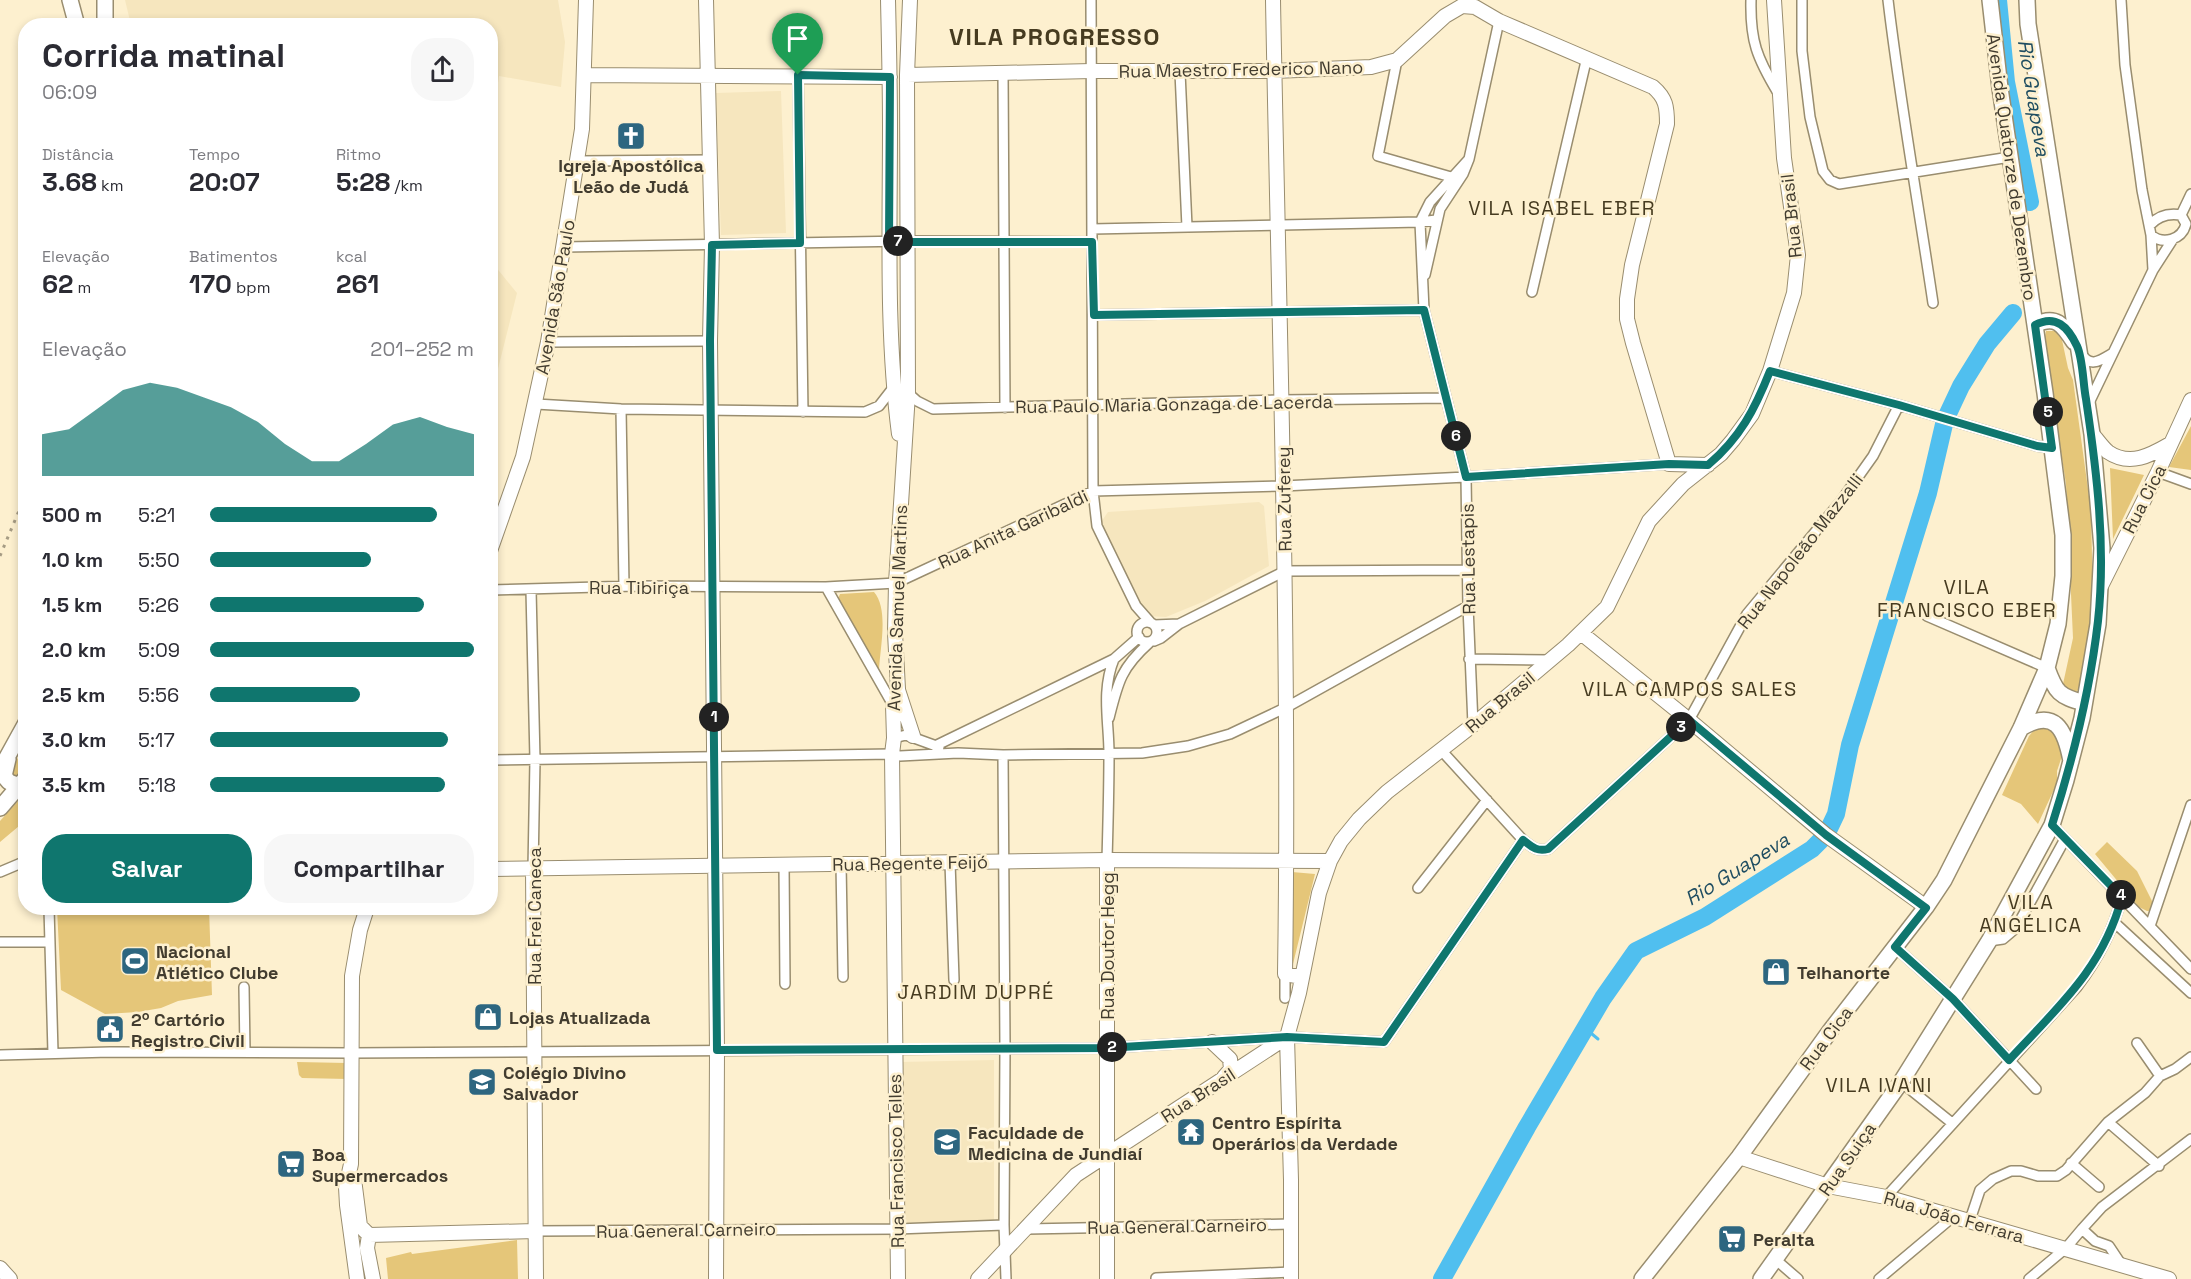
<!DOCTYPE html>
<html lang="pt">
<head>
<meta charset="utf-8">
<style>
  :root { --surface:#fff; --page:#f7f7f7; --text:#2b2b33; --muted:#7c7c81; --accent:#0f766e }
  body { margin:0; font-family:"Space Grotesk",sans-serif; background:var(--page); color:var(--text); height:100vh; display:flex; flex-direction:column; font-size:22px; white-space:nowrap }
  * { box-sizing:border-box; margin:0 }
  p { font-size:20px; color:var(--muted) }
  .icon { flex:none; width:33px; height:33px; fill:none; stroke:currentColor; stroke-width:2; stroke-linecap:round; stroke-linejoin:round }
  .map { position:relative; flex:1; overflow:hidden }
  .details { position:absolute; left:18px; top:18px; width:480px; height:897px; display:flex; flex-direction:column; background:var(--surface); border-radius:24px; box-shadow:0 3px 9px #0003 }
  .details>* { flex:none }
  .pin { position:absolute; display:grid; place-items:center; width:51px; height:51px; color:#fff; margin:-62px -26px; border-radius:50% 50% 50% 0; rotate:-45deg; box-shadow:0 0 6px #0007 }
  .pin .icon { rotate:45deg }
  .km { position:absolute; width:30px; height:30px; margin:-15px; border-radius:50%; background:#222; color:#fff; font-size:16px; line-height:30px; text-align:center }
  .round { display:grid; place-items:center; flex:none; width:63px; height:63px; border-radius:24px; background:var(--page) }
  .headline { display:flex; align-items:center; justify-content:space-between; height:102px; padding:0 24px }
  h1 { font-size:33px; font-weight:600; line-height:45px }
  .metrics { display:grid; grid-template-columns:repeat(3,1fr); gap:9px; height:102px; padding:6px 24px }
  .metrics div { display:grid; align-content:center }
  .metrics b { font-size:26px; font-weight:600 }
  .metrics small { font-size:16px; font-weight:400 }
  .metrics p { font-size:16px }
  .chart { height:168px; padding:12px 24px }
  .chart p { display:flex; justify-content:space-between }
  .chart svg { width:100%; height:108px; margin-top:6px; fill:var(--accent); opacity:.7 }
  .primary-button { display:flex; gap:12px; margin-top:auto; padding:12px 24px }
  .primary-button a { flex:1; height:69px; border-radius:24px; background:var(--accent); color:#fff; font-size:24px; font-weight:600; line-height:69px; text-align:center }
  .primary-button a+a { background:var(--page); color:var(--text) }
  ul { padding:0 24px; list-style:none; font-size:20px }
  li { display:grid; grid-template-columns:96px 72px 1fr; align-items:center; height:45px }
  li i { height:15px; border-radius:8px; background:var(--accent) }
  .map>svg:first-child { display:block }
  .built { fill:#f6e6be }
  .green { fill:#e5c679 }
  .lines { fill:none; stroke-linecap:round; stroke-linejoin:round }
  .stream { stroke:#50bfef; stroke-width:3 }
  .river { stroke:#50bfef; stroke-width:18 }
  .street-casing { stroke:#998d6f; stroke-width:12 }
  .secondary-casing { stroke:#998d6f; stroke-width:16 }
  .primary-casing { stroke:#998d6f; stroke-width:18 }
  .street { stroke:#fff; stroke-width:9 }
  .secondary { stroke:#fff; stroke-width:14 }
  .primary { stroke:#fff; stroke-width:15 }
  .rail { stroke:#a69c84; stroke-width:3; stroke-dasharray:3 6; stroke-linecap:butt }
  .route-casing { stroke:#fff; stroke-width:12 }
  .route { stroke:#0f766e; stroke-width:8 }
  .labels { text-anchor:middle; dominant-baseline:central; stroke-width:5; stroke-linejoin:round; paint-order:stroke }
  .street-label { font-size:18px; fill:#423c2f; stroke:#fdf0cf }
  .poi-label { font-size:18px; font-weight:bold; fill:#423c2f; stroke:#fdf0cf; text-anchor:start }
  .water-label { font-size:20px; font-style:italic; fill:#1f4d61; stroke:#fdf0cf }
  .neighbourhood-label { font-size:20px; letter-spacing:1.5px; fill:#463b20; stroke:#fdf0cf }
  .district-label { font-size:24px; font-weight:bold; letter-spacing:1.5px; fill:#463b20; stroke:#fdf0cf }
</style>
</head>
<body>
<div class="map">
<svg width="2191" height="1279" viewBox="0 0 2191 1279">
  <rect width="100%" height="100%" fill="#fdf0cf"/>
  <path class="built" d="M 125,0 L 558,0 L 565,42 L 561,87 L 499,76 L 491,132 L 490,26 L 131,25 Z
    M 781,91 L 786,233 L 721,235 L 716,93 Z
    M 491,261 L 517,293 L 491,397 Z
    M 1259,502 L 1264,506 L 1269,566 L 1205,601 L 1166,617 L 1145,616 L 1099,525 L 1108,512 Z
    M 994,1060 L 994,1222 L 900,1223 L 900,1062 Z"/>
  <path class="green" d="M 2046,331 L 2055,331 L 2062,340 L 2068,368 L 2073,380 L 2091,511 L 2093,604 L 2082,686 L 2075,693 L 2066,692 L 2063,684 L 2073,638 L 2066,484 L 2044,342 Z
    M 2191,426 L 2191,470 L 2169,467 Z
    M 2110,468 L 2144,475 L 2113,539 Z
    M 874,592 C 889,609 880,648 879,670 L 875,672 L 838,599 L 840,594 Z
    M 2043,726 L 2054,733 L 2062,756 L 2057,771 L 2057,783 L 2038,824 L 2021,804 L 2002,795 L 2029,736 L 2035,729 Z
    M 25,742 L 25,763 L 16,777 L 12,776 L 11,773 Z
    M 19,800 L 25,800 L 25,821 L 0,842 L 0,821 Z
    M 2107,842 L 2137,871 L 2155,907 L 2152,911 L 2147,911 L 2139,907 L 2095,854 Z
    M 1292,872 L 1315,874 L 1292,968 L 1286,966 Z
    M 57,908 L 209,908 L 212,995 L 178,1001 L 161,1008 L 138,1012 L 105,1014 L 61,990 Z
    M 297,1062 L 347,1063 L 347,1079 L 302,1078 L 299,1075 Z
    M 517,1240 L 518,1279 L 388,1279 L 386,1258 L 411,1252 L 412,1254 Z"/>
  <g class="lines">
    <path class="stream" d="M 1586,1029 L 1598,1039"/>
    <path class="river" d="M 1998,0 L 2006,82 L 2030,202
      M 1442,1279 L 1527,1127 L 1603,998 L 1636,951 L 1705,917 L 1812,849 L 1826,835 L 1836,814 L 1850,745 L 1928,493 L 1945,420 L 1961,386 L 1987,344 L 2013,313"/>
    <g class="street-casing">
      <path id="street" d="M 1091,0 L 1093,491 L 1097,526 L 1136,606 L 1151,623
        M 1751,0 C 1750,41 1757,58 1778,93
        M 1802,0 L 1802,51 L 1810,117 L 1823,171 L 1830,180 L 1839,184 L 2010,157
        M 1888,0 C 1900,101 1918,202 1933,303
        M 2121,0 L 2125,65 L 2142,190 L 2151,235 C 2163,245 2182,240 2186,224 L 2181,215 C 2169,213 2158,216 2150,225
        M 1397,60 L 1378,156 L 1451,177
        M 1180,72 L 1187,227
        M 1003,73 L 1005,408
        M 798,75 L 803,412
        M 1469,159 L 1430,202 L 1420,222 L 1424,310 L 1466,477 L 1468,606 L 1473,725
        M 578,161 L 710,160
        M 2181,215 L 2191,194
        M 1092,229 L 1420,222 L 1436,220
        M 2151,235 L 2153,270
        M 564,247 L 908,241 L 1092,242
        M 1425,275 L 1440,209 L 1463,174 L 1469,159 L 1499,21
        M 1532,292 L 1587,57
        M 1094,315 L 1424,310
        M 548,342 L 710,341
        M 2081,353 C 2090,369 2101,360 2113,353
        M 1770,371 L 1899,405 L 2037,446 L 2052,448
        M 908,393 L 917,401 L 933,409 L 1282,400 L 1446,398
        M 536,404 L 621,409 L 865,412 L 879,406 L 893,388
        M 2088,405 L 2153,270 L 2173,239
        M 621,409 L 624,586
        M 2158,472 L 2191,484
        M 826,587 L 893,705
        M 490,590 L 635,586 L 826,587 L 896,583 L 1093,491 L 1283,486 L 1466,477 L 1669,464
        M 531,590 L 535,760 L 533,869
        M 1927,616 L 2047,668
        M1137 632a10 10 0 1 1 20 0a10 10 0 1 1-20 0Z
        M 1154,625 L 1179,624 L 1285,571 L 1468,570
        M 1154,641 L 1161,638 L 1179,624
        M 1469,659 L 1550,660
        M 1109,718 C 1118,682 1121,668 1149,643
        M 894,738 L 906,735 L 939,747
        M 935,746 L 1114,659 L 1139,637
        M 1441,750 L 1523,840 C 1532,847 1537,852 1548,849 L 1689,720 L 1747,614 L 1841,501 L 1873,456 L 1899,405
        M 1003,755 L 1005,1047 L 1004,1225 L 1006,1279
        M 490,760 L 892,754 L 900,756 L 958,753 L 1003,755 L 1142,753 L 1188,746 L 1230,734 L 1287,707 L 1468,606
        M 2052,825 L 2191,969
        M 1107,860 C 1108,825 1109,790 1109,754 C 1109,721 1101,691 1114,659
        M 950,862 L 954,980
        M 841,864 L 843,977
        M 784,865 L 785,984
        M 0,872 L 26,861
        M 1418,888 L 1487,800
        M 49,908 L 53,1053
        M 2115,923 L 2191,993
        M 2150,926 L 2191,805
        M 1989,941 L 2003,939 L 2016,928 L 2065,839
        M 0,942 L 50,942
        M 1895,947 L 1953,999 L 2036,1089
        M 244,987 L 245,1052
        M 1285,998 L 1285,974
        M 0,1055 L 110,1052 L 351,1053 L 1106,1048 L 1287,1037 L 1384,1042 L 1523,840
        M 2160,1076 L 2175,1069 L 2191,1057
        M 1901,1082 L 1952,1123
        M 2108,1122 L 2159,1166
        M 2071,1163 L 2099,1187
        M 1886,1197 L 2077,987 C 2098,959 2113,931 2122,897
        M 1970,1220 L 1980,1190 L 1993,1179 L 2011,1171 L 2021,1171 L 2038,1176 L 2057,1176 L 2066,1170 L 2108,1122 L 2145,1093 L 2160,1076 L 2137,1043
        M 1027,1229 L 1291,1224
        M 535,1231 L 897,1229 L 1004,1225
        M 1775,1259 L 1798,1279
        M 2121,1264 L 2109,1246 L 2095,1241 L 2082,1229 L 2102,1207 L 2191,1139
        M 1156,1278 L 1291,1272
        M 1879,1279 L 1954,1216
        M 2029,1279 L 2066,1248 L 2082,1229"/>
    </g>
    <g class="secondary-casing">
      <path id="secondary" d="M 706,0 L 712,245 L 710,341 L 717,1050 L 716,1279
        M 888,0 C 889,43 890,85 890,128 C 890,230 886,333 899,434
        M 1273,0 C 1279,325 1290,650 1285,974 L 1302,977
        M 585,75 L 890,77
        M 907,75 L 1092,71 L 1274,71 L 1371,67 L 1397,60 L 1445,16 L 1462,6 L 1475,7 L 1499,21 L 1653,87 C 1666,98 1667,107 1667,124 L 1632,265 L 1627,299 L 1627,319 L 1633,343 L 1669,464 L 1708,465
        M 2092,434 C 2097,439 2102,447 2108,452 C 2130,467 2151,455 2170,444
        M 490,551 L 523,457 L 548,342 L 582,129 L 586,0
        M 2101,586 L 2158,472 L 2191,400
        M 1581,633 L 1689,720 L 1826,835 L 1926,907
        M 898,690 L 913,736
        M 490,869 L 1107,860 L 1330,861
        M 533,869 L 536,1279
        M 1212,1042 L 1230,1059 L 1231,1069 L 1224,1077
        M 1739,1157 L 1828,1186 L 1886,1197 L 2169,1279
        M 354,1179 L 360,1226 L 369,1235
        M 369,1235 L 535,1231
        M 369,1235 L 367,1248 L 373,1279
        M 0,1268 L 10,1279
        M 357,1279 L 347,1205 L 346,1187 L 351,1164 L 352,976 L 360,930 L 367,908
        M 898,1279 L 892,754 L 894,738 L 893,705 L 898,689 L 895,633 L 896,583 L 908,393 L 907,75 L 910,0
        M 978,1279 L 1076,1175 L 1287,1037
        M 1107,1279 L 1107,860
        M 1291,1279 L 1291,1180 L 1287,1037 L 1299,993 L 1319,893 L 1330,861 L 1341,841 L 1359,819 L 1387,792 L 1473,725 L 1568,645 L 1607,607 L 1649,521 L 1683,484 L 1721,454 L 1733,440 L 1752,414 L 1770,371 L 1794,293 L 1798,255 L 1784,158 L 1774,0"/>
    </g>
    <g class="primary-casing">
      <path id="primary" d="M 70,0 L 77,26
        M 105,0 L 105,26
        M 2035,325 C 2056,314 2063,325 2074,342
        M 2047,668 C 2056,693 2059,696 2084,703
        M 2021,728 C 2055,708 2065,729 2071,761
        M 8,759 L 4,776 L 9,782 L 20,786
        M 0,770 L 26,723
        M 0,808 L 25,779
        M 1642,1279 L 1739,1157 L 1830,1031 L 1926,907 L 1944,880 L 2021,728 L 2047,668 L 2058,624 L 2063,576 L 2063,535 L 2045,393 L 2000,88 L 1990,0
        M 1761,1279 L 1901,1082 L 1989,941 L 2052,825 L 2066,780 L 2082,718 L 2098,624 L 2102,548 L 2092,434 L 2028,24 L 2027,0"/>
    </g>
    <use href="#street" class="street"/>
    <use href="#secondary" class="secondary"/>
    <use href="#primary" class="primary"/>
    <path class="rail" d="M 0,556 L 26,494"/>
  </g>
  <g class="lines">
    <g class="route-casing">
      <path id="route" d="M 798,75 L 890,77 L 889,242 L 1092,242 L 1094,315 L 1424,310 L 1466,477 L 1669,464 L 1708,465 C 1740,438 1755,409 1770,371 L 1899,405 L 2037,446 L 2052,448 L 2035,325 C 2056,314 2068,327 2077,346 C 2083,359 2083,384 2086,399 C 2097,473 2106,547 2098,621 C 2090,691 2073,759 2052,825 L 2122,897 C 2103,969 2057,1008 2009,1060 L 1953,999 L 1895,947 L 1926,908 L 1826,835 L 1689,720 L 1548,849 C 1537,852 1532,847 1523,840 L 1384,1042 L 1287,1037 L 1106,1048 L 717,1050 L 710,341 L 712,245 L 800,243 Z"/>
    </g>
    <use href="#route" class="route"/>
  </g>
  <defs>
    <g id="church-square" transform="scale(1.5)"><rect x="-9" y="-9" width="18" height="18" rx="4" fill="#2d6680" stroke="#fdf0cf"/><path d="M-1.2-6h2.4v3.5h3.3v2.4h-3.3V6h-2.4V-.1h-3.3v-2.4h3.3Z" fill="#fff"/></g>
    <g id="stadium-square" transform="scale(1.5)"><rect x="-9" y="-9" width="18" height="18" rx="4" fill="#2d6680" stroke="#fdf0cf"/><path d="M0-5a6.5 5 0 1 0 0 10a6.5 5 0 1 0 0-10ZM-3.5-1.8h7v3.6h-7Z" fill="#fff"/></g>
    <g id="shop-square" transform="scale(1.5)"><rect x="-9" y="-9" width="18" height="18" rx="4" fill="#2d6680" stroke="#fdf0cf"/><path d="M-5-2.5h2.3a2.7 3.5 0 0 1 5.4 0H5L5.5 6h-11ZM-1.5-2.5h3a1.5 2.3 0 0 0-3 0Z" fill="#fff"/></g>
    <g id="civic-square" transform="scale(1.5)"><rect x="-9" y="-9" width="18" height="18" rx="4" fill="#2d6680" stroke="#fdf0cf"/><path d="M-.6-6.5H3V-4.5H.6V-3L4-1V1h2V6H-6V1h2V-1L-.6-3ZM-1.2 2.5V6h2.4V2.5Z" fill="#fff"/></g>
    <g id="school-square" transform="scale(1.5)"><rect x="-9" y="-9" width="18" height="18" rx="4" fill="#2d6680" stroke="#fdf0cf"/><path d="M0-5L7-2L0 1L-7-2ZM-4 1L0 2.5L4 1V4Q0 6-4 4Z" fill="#fff"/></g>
    <g id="temple-square" transform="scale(1.5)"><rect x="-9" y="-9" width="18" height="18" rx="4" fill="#2d6680" stroke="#fdf0cf"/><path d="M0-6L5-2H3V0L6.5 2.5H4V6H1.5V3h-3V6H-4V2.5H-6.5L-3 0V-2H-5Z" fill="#fff"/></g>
    <g id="university-square" transform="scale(1.5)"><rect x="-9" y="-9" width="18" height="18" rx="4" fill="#2d6680" stroke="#fdf0cf"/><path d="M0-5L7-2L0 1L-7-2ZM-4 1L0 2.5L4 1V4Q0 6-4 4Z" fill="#fff"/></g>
    <g id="supermarket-square" transform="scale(1.5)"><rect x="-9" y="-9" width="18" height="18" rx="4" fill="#2d6680" stroke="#fdf0cf"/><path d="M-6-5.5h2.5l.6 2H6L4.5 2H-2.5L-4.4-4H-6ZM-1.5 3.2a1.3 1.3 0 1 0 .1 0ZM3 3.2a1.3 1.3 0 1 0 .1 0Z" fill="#fff"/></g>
  </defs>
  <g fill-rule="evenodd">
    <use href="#church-square" x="631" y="136"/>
    <use href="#stadium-square" x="135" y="961"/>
    <use href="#shop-square" x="1776" y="972"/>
    <use href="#shop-square" x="488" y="1017"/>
    <use href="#civic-square" x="110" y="1029"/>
    <use href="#school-square" x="482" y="1082"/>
    <use href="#temple-square" x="1191" y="1132"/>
    <use href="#university-square" x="947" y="1142"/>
    <use href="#supermarket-square" x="291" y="1164"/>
    <use href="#supermarket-square" x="1732" y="1239"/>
  </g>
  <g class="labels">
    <g class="street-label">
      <text transform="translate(1241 69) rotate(-1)">Rua Maestro Frederico Nano</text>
      <text transform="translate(2012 167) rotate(82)">Avenida Quatorze de Dezembro</text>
      <text transform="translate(1791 216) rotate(-96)">Rua Brasil</text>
      <text transform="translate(555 297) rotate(-80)">Avenida São Paulo</text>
      <text transform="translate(1174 404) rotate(-1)">Rua Paulo Maria Gonzaga de Lacerda</text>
      <text transform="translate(1284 499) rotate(-91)">Rua Zuferey</text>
      <text transform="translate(2144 499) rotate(-63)">Rua Cica</text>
      <text transform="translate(1013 529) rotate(-25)">Rua Anita Garibaldi</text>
      <text transform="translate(1800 551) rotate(-52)">Rua Napoleão Mazzalli</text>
      <text transform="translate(1468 559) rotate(-91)">Rua Lestapis</text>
      <text x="639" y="587">Rua Tibiriça</text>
      <text transform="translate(897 608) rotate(-88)">Avenida Samuel Martins</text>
      <text transform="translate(1500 702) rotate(-40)">Rua Brasil</text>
      <text transform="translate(910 863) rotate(-1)">Rua Regente Feijó</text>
      <text transform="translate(534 916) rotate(-90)">Rua Frei Caneca</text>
      <text transform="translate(1107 946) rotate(-90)">Rua Doutor Hegg</text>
      <text transform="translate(1826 1038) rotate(-53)">Rua Cica</text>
      <text transform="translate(1198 1095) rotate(-33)">Rua Brasil</text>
      <text transform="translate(1847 1159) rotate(-55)">Rua Suiça</text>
      <text transform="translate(896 1161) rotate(-91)">Rua Francisco Telles</text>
      <text transform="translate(1954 1217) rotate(16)">Rua João Ferrara</text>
      <text transform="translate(1177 1226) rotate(-1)">Rua General Carneiro</text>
      <text transform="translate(686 1230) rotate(-1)">Rua General Carneiro</text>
    </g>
    <g class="poi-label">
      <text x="631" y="165" text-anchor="middle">Igreja Apostólica<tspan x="631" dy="21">Leão de Judá</tspan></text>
      <text x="156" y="951">Nacional<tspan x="156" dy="21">Atlético Clube</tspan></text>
      <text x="1797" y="972">Telhanorte</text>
      <text x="509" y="1017">Lojas Atualizada</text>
      <text x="131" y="1019">2º Cartório<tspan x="131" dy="21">Registro Civil</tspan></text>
      <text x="503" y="1072">Colégio Divino<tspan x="503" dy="21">Salvador</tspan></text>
      <text x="1212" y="1122">Centro Espírita<tspan x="1212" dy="21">Operários da Verdade</tspan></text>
      <text x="968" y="1132">Faculdade de<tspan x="968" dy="21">Medicina de Jundiaí</tspan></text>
      <text x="312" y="1154">Boa<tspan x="312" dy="21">Supermercados</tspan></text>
      <text x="1753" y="1239">Peralta</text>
    </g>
    <g class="water-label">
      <text transform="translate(2034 98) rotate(81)">Rio Guapeva</text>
      <text transform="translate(1737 869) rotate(-32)">Rio Guapeva</text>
    </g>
    <g class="neighbourhood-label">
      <text x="1562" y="208">VILA ISABEL EBER</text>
      <text x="1967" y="587">VILA<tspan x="1967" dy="23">FRANCISCO EBER</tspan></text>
      <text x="1690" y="689">VILA CAMPOS SALES</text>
      <text x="2031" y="902">VILA<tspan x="2031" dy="23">ANGÉLICA</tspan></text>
      <text x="976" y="992">JARDIM DUPRÉ</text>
      <text x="1879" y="1085">VILA IVANI</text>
    </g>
    <g class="district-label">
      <text x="1055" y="36">VILA PROGRESSO</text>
    </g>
  </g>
</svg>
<div class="pin" style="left:798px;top:75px;background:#1e9e55"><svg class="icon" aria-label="arrive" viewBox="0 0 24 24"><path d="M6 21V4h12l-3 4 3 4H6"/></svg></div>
<b class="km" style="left:714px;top:717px">1</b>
<b class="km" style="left:1112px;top:1047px">2</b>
<b class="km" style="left:1681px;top:727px">3</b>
<b class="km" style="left:2121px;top:895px">4</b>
<b class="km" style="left:2048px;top:412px">5</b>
<b class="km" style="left:1456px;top:436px">6</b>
<b class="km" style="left:898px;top:241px">7</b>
<section class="details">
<div class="headline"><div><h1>Corrida matinal</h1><p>06:09</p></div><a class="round"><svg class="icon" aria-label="share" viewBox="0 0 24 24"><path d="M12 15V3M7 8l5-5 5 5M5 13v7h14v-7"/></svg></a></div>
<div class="metrics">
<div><p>Distância</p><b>3.68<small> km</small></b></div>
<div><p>Tempo</p><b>20:07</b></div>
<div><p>Ritmo</p><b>5:28<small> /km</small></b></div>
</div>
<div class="metrics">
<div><p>Elevação</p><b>62<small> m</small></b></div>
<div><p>Batimentos</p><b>170<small> bpm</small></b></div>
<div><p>kcal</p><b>261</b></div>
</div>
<div class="chart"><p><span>Elevação</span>201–252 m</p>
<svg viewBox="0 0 160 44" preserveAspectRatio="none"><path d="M0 44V27L10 25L20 17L30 9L40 6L50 8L60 12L70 16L80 22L90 31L100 38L110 38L120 31L130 23L140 20L150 24L160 27V44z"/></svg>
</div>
<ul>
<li><b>500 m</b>5:21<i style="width:86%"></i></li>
<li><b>1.0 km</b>5:50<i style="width:61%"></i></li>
<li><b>1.5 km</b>5:26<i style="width:81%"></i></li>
<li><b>2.0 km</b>5:09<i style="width:100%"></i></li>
<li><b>2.5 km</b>5:56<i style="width:57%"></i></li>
<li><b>3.0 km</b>5:17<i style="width:90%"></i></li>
<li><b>3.5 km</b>5:18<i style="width:89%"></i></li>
</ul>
<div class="primary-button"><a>Salvar</a><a>Compartilhar</a></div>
</section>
</div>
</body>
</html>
